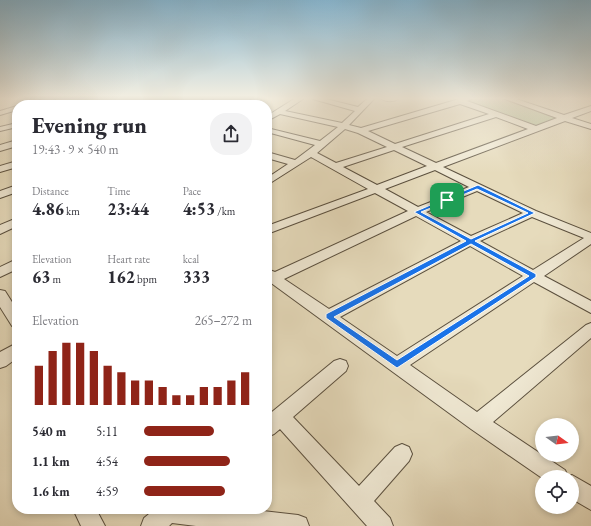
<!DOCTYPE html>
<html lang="en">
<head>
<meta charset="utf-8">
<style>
  :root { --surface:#fff; --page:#f2f2f3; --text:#2b2b33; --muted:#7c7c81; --accent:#8f2418 }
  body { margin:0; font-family:"EB Garamond",serif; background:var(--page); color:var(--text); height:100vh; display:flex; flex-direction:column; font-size:15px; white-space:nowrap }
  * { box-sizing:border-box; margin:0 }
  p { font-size:13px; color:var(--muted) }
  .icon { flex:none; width:22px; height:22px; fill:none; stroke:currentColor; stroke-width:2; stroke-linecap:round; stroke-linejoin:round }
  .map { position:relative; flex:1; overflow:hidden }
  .details { position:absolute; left:12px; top:100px; width:260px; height:414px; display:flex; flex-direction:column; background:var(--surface); border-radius:16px; box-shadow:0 2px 6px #0003 }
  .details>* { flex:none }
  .needle { width:26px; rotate:104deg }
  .buttons { position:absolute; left:535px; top:418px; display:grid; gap:8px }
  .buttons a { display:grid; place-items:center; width:44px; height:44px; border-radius:50%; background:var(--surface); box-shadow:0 2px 6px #0003; font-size:20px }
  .pin { position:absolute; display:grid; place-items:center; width:34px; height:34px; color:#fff; margin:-17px; border-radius:8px; box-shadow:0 2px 6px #0006 }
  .round { display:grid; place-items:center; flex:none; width:42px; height:42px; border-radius:16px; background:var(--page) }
  .head { display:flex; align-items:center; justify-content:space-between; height:68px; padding:0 20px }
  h1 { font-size:22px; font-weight:800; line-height:30px }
  .figures { display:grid; grid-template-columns:repeat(3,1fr); gap:6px; height:68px; padding:4px 20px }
  .figures div { display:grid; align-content:center }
  .figures b { font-size:17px; font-weight:800 }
  .figures small { font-size:11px; font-weight:400 }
  .figures p { font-size:11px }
  .chart { height:112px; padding:8px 20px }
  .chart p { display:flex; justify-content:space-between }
  .chart svg { width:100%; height:72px; margin-top:4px; stroke:var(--accent); stroke-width:6 }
  ul { padding:0 20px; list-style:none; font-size:13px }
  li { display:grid; grid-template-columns:64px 48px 1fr; align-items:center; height:30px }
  li i { height:10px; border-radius:5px; background:var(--accent) }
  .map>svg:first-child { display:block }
  .green { fill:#b0c194; stroke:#6e7154 }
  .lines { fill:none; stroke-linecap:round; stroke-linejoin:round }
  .minor-casing { stroke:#5b503f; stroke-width:2 }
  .minor { fill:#efe8d3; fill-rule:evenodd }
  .route { fill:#1a73e8; stroke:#fff; fill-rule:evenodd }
</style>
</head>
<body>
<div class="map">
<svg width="591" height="526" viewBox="0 0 591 526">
  <rect width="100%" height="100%" fill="#e6dbbc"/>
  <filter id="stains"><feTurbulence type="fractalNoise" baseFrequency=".005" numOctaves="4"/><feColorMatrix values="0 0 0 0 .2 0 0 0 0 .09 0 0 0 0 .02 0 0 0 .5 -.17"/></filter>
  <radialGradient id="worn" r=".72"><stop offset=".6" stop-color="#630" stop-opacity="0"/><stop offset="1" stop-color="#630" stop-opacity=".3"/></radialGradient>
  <path class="green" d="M 468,99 L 508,99 L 565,119 L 536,129 L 462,102 Z"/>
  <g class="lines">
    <g class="minor-casing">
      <path id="minor" d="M 43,99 L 55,99 L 40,105 L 28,105 Z
        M 204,99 L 213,99 L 204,105 L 195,105 Z
        M 252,99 L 261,99 L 253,105 L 244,105 Z
        M 294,99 L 303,99 L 285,111 L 342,123 L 355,111 L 313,99 L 326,99 L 358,107 L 367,99 L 374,99 L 349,125 L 361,128 L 459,99 L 471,99 L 467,101 L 536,126 L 557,118 L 505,99 L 516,99 L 564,115 L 591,106 L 591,111 L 572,118 L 591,124 L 591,129 L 565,121 L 443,167 L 536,211 L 591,233 L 591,244 L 544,276 L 591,301 L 591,313 L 534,282 L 410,365 L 477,412 L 586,325 L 591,323 L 591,338 L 493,422 L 565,470 L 568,477 L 572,475 L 591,486 L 591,510 L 572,499 L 572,477 L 542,477 L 542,478 L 471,429 L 267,280 L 267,269 L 275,272 L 408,211 L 375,193 L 267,234 L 267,226 L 368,189 L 311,157 L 267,185 L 267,178 L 288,164 L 267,158 L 267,152 L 295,160 L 315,145 L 267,132 L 267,128 L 320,141 L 338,127 L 280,114 L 267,121 L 267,116 ZM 460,104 L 489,114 L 395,144 L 368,131 ZM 496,117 L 528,129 L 436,163 L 402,147 ZM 345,129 L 358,133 L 387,147 L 336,163 L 317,153 ZM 394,150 L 427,166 L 377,185 L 343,167 ZM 435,170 L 469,187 L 418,207 L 385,189 ZM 477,191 L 523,213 L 471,236 L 426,212 ZM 416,216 L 461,241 L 329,309 L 284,279 ZM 532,217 L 584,238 L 533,270 L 480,241 ZM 470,246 L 523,276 L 397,356 L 340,317 Z
        M 382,99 L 398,99 C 394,102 386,102 382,99 Z
        M 17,106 L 17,110 L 0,115 L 0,111 Z
        M 17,123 L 17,127 L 0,131 L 0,127 Z
        M 17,140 L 17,146 L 0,151 L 0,145 Z
        M 17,161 L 17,167 L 0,172 L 0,166 Z
        M 17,185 L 17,192 L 0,198 L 0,191 Z
        M 17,218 L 17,226 L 0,234 L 0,225 Z
        M 17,259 L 17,269 L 0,277 L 0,267 Z
        M 0,290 L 5,291 L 17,310 L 17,328 L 12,326 L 0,307 Z
        M 17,343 L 17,358 L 6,366 L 0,368 L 0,352 Z
        M 340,359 L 346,361 L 348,366 L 346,371 L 293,417 L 359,486 L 395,447 L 402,444 L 409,447 L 412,454 L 409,461 L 374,501 L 390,518 L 393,526 L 367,526 L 280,429 L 274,434 L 267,437 L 267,416 L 334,361 Z
        M 73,509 L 96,509 L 105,526 L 81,526 Z
        M 155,509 L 244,509 L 298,515 L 306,518 L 309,526 L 196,526 L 172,523 L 169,526 L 141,526 L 144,518 Z"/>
    </g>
    <use href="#minor" class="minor"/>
  </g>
  <linearGradient id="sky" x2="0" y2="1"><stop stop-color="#87b7d2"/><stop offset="0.57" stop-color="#f4efe1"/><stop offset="1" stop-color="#f4efe1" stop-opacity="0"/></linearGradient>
  <rect width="591" height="173" fill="url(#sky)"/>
  <path class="route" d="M 478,185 L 535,213 L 475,241 L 536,274 L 536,277 L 397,368 L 326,318 L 326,314 L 466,241 L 414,212 ZM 477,189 L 528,213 L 471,239 L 421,212 ZM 471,244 L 529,276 L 397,360 L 334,317 Z"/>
  <rect width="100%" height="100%" filter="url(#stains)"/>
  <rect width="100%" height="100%" fill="url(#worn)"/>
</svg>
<div class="buttons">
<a><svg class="needle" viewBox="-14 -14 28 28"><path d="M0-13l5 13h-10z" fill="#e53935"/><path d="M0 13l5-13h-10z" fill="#7c7c81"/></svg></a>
<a><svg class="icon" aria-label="locate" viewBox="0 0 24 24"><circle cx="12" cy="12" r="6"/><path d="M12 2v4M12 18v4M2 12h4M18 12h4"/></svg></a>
</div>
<div class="pin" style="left:447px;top:200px;background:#1e9e55"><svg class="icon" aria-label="arrive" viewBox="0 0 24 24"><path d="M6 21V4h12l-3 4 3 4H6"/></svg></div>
<section class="details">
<div class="head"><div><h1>Evening run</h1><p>19:43 · 9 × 540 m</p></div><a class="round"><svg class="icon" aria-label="share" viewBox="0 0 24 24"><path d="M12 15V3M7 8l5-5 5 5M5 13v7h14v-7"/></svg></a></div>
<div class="figures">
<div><p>Distance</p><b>4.86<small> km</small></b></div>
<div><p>Time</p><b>23:44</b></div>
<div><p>Pace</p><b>4:53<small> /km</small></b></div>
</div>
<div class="figures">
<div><p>Elevation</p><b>63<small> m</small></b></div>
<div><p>Heart rate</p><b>162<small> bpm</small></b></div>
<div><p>kcal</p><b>333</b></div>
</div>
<div class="chart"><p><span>Elevation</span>265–272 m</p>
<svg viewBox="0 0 160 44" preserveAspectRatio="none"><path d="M5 44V20M15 44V11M25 44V6M35 44V6M45 44V11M55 44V20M65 44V24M75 44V29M85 44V29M95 44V33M105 44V38M115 44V38M125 44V33M135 44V33M145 44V29M155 44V24"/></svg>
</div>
<ul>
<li><b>540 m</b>5:11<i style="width:65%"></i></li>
<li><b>1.1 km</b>4:54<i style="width:80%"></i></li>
<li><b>1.6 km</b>4:59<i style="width:75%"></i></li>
</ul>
</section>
</div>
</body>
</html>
